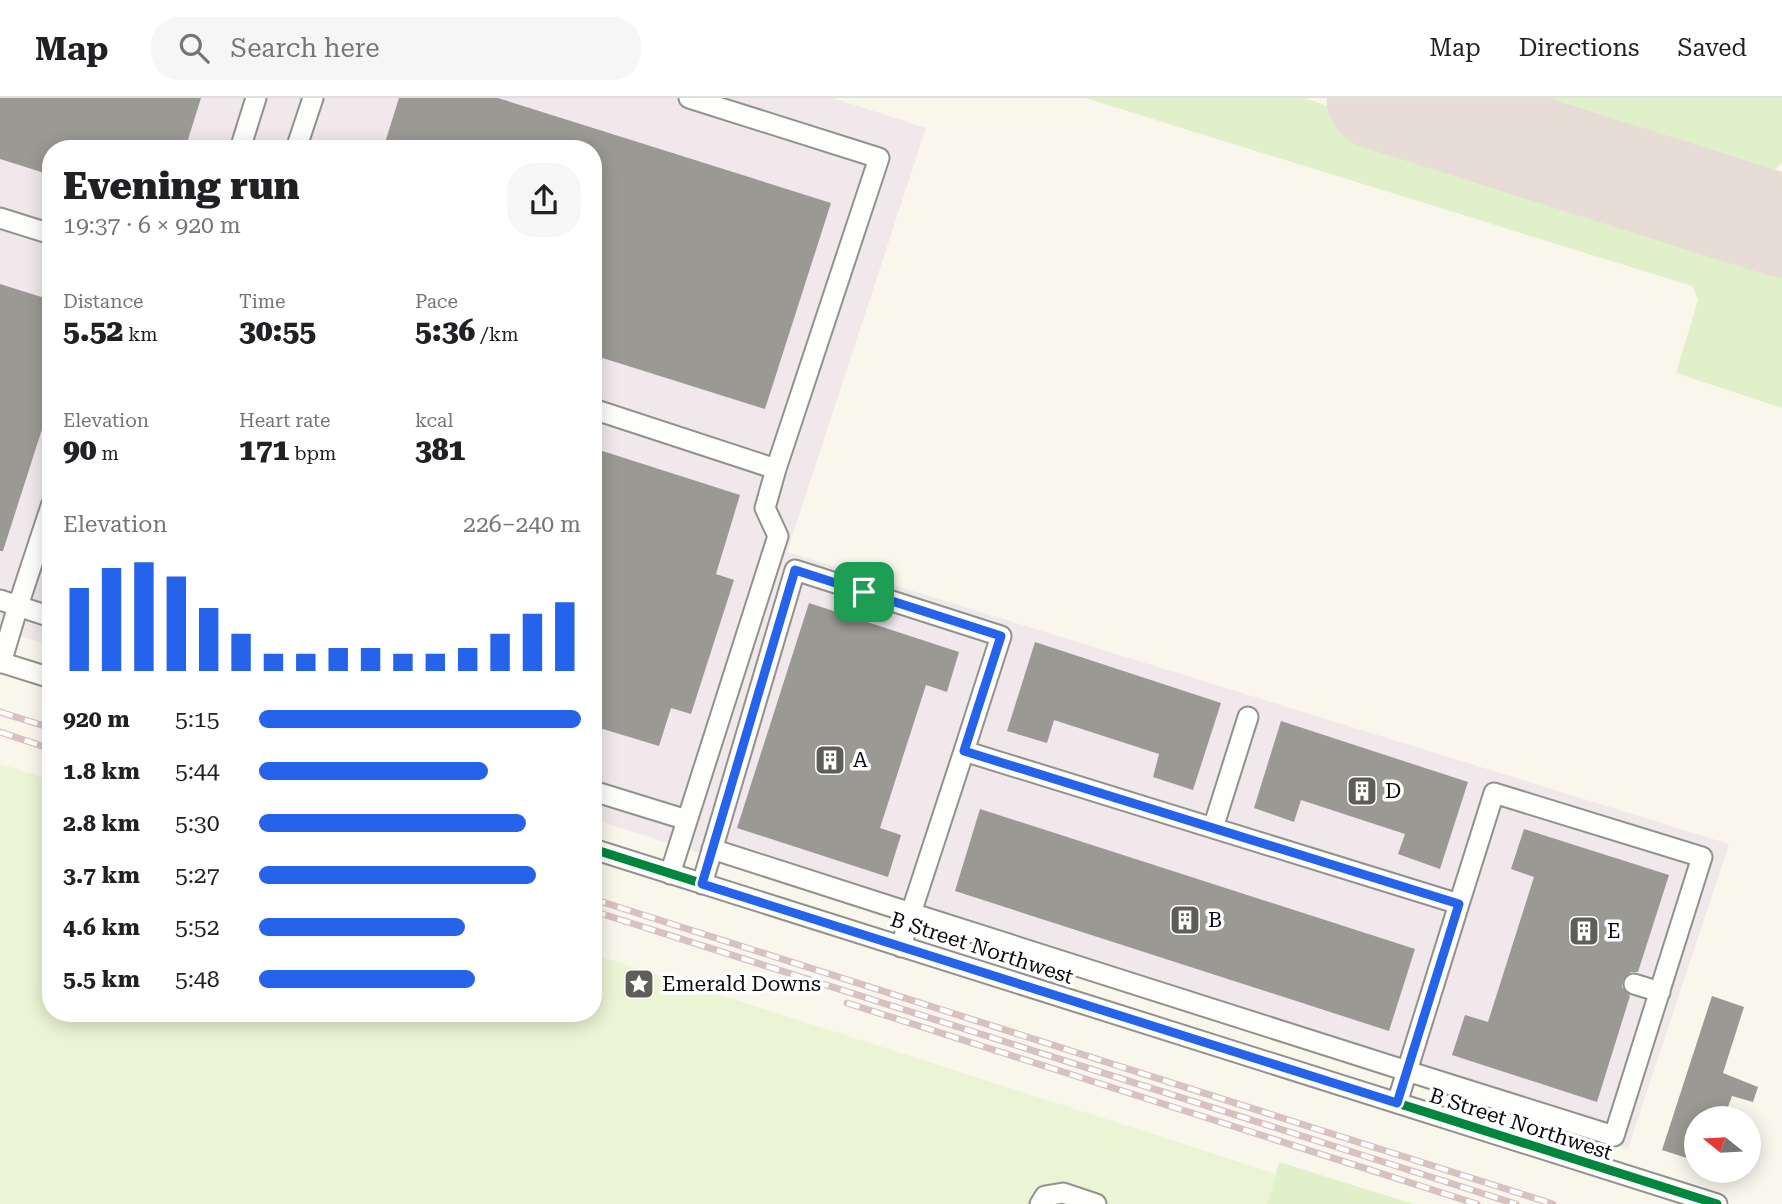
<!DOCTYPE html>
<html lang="en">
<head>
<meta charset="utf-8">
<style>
  :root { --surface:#fff; --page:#f6f6f6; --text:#202124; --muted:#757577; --line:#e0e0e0; --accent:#2563eb }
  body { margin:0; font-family:"Roboto Serif",serif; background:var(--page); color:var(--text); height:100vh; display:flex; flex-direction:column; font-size:26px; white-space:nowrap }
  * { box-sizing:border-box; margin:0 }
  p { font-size:23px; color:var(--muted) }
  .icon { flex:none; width:38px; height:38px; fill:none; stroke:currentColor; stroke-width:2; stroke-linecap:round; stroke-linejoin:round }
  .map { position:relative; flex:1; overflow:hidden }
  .details { position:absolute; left:42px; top:42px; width:560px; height:882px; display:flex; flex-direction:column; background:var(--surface); border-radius:28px; box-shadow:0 4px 18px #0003 }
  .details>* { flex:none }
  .needle { width:46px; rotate:288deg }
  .tools { position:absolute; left:1684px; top:1008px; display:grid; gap:14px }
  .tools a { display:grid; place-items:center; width:77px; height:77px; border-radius:50%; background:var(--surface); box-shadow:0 4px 18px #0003; font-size:35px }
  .pin { position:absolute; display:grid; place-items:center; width:60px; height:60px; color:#fff; margin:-30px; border-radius:14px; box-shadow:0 4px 10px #0006 }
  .round { display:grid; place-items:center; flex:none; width:74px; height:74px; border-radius:28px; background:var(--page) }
  .summary { display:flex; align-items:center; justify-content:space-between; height:119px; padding:0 21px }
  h1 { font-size:38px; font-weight:800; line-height:52px }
  .stats { display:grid; grid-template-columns:repeat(3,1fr); gap:10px; height:119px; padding:7px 21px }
  .stats div { display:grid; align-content:center }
  .stats b { font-size:30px; font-weight:800 }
  .stats small { font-size:19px; font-weight:400 }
  .stats p { font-size:19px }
  .chart { height:196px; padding:14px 21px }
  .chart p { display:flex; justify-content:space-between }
  .chart svg { width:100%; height:126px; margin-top:7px; stroke:var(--accent); stroke-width:6 }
  ul { padding:0 21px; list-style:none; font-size:23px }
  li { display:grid; grid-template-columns:112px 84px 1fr; align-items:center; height:52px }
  li i { height:18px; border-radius:9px; background:var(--accent) }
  header { display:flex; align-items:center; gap:42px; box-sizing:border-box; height:98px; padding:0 35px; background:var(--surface); border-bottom:2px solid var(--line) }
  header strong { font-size:33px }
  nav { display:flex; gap:38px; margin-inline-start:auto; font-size:24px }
  .search { width:490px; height:63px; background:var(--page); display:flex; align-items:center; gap:18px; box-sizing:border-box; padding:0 24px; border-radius:28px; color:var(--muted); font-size:26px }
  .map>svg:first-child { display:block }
  .industrial { fill:#f0e8eb }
  .green { fill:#e0f0ca }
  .pitch { fill:#ebf4d4 }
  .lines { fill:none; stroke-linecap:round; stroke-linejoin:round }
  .taxiway { stroke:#e8dcd6; stroke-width:42 }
  .runway { stroke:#e8dcd6; stroke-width:103 }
  .building { fill:#9b9993 }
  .minor-casing { stroke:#92918c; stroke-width:23 }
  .minor { stroke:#fefefc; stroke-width:19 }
  .rail-casing { stroke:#d7c2c1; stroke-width:7 }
  .rail { stroke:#fff; stroke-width:4.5; stroke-dasharray:13; stroke-linecap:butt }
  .cycleway-casing { stroke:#fff; stroke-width:13 }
  .cycleway { stroke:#00873e; stroke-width:9 }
  .route-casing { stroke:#fff; stroke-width:14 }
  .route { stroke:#2563eb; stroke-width:9 }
  .labels { text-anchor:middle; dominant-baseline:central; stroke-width:7; stroke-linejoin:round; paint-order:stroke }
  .poi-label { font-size:21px; fill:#0a0a0a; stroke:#fff; text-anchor:start }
  .street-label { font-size:21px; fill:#0a0a0a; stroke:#fff }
</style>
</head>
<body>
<header>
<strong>Map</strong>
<div class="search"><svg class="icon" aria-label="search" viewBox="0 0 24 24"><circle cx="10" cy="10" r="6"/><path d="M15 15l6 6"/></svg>Search here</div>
<nav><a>Map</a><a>Directions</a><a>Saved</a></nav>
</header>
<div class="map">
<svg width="1782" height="1106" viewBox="0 0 1782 1106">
  <rect width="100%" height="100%" fill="#f9f7ec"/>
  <path class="industrial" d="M 0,0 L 833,0 L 926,30 L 787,454 L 1729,746 L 1628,1051 L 593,721 L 593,51 L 51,51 L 51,548 L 0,531 Z"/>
  <path class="green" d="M 1085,0 L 1304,0 L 1782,157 L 1782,310 L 1676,275 L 1698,202 L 1692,188 Z
    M 1479,0 L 1782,0 L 1782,64 L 1770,78 L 1742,83 Z
    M 1279,1064 L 1413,1106 L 1267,1106 Z"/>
  <path class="pitch" d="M 0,666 L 51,682 L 51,915 L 593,915 L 593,856 L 1277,1076 L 1267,1106 L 0,1106 Z"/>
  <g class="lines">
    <path class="taxiway" d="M 1781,128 L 1782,126"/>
    <path class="runway" d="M 1378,0 L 1782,128"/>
  </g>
  <path class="building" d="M 0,0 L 201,0 L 185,51 L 51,51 L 51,77 L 0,61 Z
    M 399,0 L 498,0 L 831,105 L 765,311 L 593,257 L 593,51 L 383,51 Z
    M 0,186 L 51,202 L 51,303 L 3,453 L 0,453 Z
    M 593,350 L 740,397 L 716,476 L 734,482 L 691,616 L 671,610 L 659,648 L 593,628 Z
    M 809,505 L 959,554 L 947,594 L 926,587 L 880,730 L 901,737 L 888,779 L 737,730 Z
    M 1035,544 L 1221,605 L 1193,692 L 1153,679 L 1159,656 L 1054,622 L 1047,645 L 1007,633 Z
    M 1281,623 L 1468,684 L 1440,771 L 1398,756 L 1405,736 L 1301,702 L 1294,724 L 1254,710 Z
    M 980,711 L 1415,851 L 1389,933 L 955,793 Z
    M 1524,731 L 1669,777 L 1638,874 L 1631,874 L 1623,882 L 1622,889 L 1630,898 L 1597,1004 L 1452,957 L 1465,917 L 1488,924 L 1534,779 L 1511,771 Z
    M 1712,898 L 1744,909 L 1723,975 L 1758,989 L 1753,1004 L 1732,998 L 1724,1020 L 1696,1020 L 1696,1063 L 1662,1052 Z"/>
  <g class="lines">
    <g class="minor-casing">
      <path id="minor" d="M 240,51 L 256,0
        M 296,51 L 313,0
        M 0,120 L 51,136
        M 593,311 L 776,371 L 879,60 L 689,0
        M 51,408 L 18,508 L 51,519
        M 0,502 L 18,508 L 1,565
        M 0,564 L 51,580
        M 964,653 L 911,815 L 1407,973 L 1397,1005
        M 593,693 L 687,722
        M 1213,730 L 1248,619
        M 593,751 L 1717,1106
        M 712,751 L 911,815 L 901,849
        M 670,776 L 778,438 L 765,410 L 776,371
        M 702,786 L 795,472 L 1001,538 L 964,653 L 1459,806 L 1494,695 L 1702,759 L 1614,1038 L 1407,973 L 1459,806
        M 1634,886 L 1660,894
        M 1040,1106 L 1045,1098 L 1063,1095 L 1096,1106"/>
    </g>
    <use href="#minor" class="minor"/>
    <g class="rail-casing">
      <path id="rail" d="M 0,614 L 51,630
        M 0,634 L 51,651
        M 593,801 L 1553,1106
        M 593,813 L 1516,1106
        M 847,905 L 1477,1106"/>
    </g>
    <use href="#rail" class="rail"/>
    <g class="cycleway-casing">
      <path id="cycleway" d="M 593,751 L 1717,1106"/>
    </g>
    <use href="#cycleway" class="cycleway"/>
  </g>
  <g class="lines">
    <g class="route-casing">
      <path id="route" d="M 795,472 L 1001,538 L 964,653 L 1459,806 L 1397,1005 L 702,786 Z"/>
    </g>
    <use href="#route" class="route"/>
  </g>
  <defs>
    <g id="building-square" transform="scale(1.575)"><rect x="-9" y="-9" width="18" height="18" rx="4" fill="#5e5d59" stroke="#fff"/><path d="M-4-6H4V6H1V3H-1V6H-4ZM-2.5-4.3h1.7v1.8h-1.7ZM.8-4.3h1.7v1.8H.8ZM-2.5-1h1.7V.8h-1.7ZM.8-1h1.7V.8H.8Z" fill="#fff"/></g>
    <g id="sight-square" transform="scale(1.575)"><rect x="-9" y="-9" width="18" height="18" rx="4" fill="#5e5d59" stroke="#fff"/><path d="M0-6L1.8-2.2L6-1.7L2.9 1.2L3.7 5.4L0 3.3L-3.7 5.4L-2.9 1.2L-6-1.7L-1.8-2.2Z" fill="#fff"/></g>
  </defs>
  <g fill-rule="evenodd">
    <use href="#building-square" x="830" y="662"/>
    <use href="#building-square" x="1362" y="693"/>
    <use href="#building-square" x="1185" y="822"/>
    <use href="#building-square" x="1584" y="833"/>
    <use href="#sight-square" x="639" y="886"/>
  </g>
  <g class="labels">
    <g class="poi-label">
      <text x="853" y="662">A</text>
      <text x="1385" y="693">D</text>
      <text x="1208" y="822">B</text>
      <text x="1607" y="833">E</text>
      <text x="662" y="886">Emerald Downs</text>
    </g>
    <g class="street-label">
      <text transform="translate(982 850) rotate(18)">B Street Northwest</text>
      <text transform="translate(1521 1026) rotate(18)">B Street Northwest</text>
    </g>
  </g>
</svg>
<div class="tools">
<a><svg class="needle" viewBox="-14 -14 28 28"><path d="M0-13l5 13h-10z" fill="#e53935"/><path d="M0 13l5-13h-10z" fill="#757577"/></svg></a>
</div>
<div class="pin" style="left:864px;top:494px;background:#1e9e55"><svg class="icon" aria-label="arrive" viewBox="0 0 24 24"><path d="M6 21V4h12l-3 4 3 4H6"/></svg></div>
<section class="details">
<div class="summary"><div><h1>Evening run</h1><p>19:37 · 6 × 920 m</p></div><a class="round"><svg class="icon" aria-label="share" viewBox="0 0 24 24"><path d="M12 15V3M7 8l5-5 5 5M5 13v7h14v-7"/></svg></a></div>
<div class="stats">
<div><p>Distance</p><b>5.52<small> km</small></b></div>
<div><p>Time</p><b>30:55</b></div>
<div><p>Pace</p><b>5:36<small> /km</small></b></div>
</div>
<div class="stats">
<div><p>Elevation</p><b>90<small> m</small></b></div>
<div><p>Heart rate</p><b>171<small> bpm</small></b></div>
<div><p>kcal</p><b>381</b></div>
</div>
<div class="chart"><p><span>Elevation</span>226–240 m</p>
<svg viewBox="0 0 160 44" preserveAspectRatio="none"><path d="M5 44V15M15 44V8M25 44V6M35 44V11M45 44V22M55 44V31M65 44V38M75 44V38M85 44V36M95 44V36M105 44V38M115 44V38M125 44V36M135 44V31M145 44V24M155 44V20"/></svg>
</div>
<ul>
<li><b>920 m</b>5:15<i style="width:100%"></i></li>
<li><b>1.8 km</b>5:44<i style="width:71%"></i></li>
<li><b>2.8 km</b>5:30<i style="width:83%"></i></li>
<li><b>3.7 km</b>5:27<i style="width:86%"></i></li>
<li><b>4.6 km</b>5:52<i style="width:64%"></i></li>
<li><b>5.5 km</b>5:48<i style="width:67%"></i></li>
</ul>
</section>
</div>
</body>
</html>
